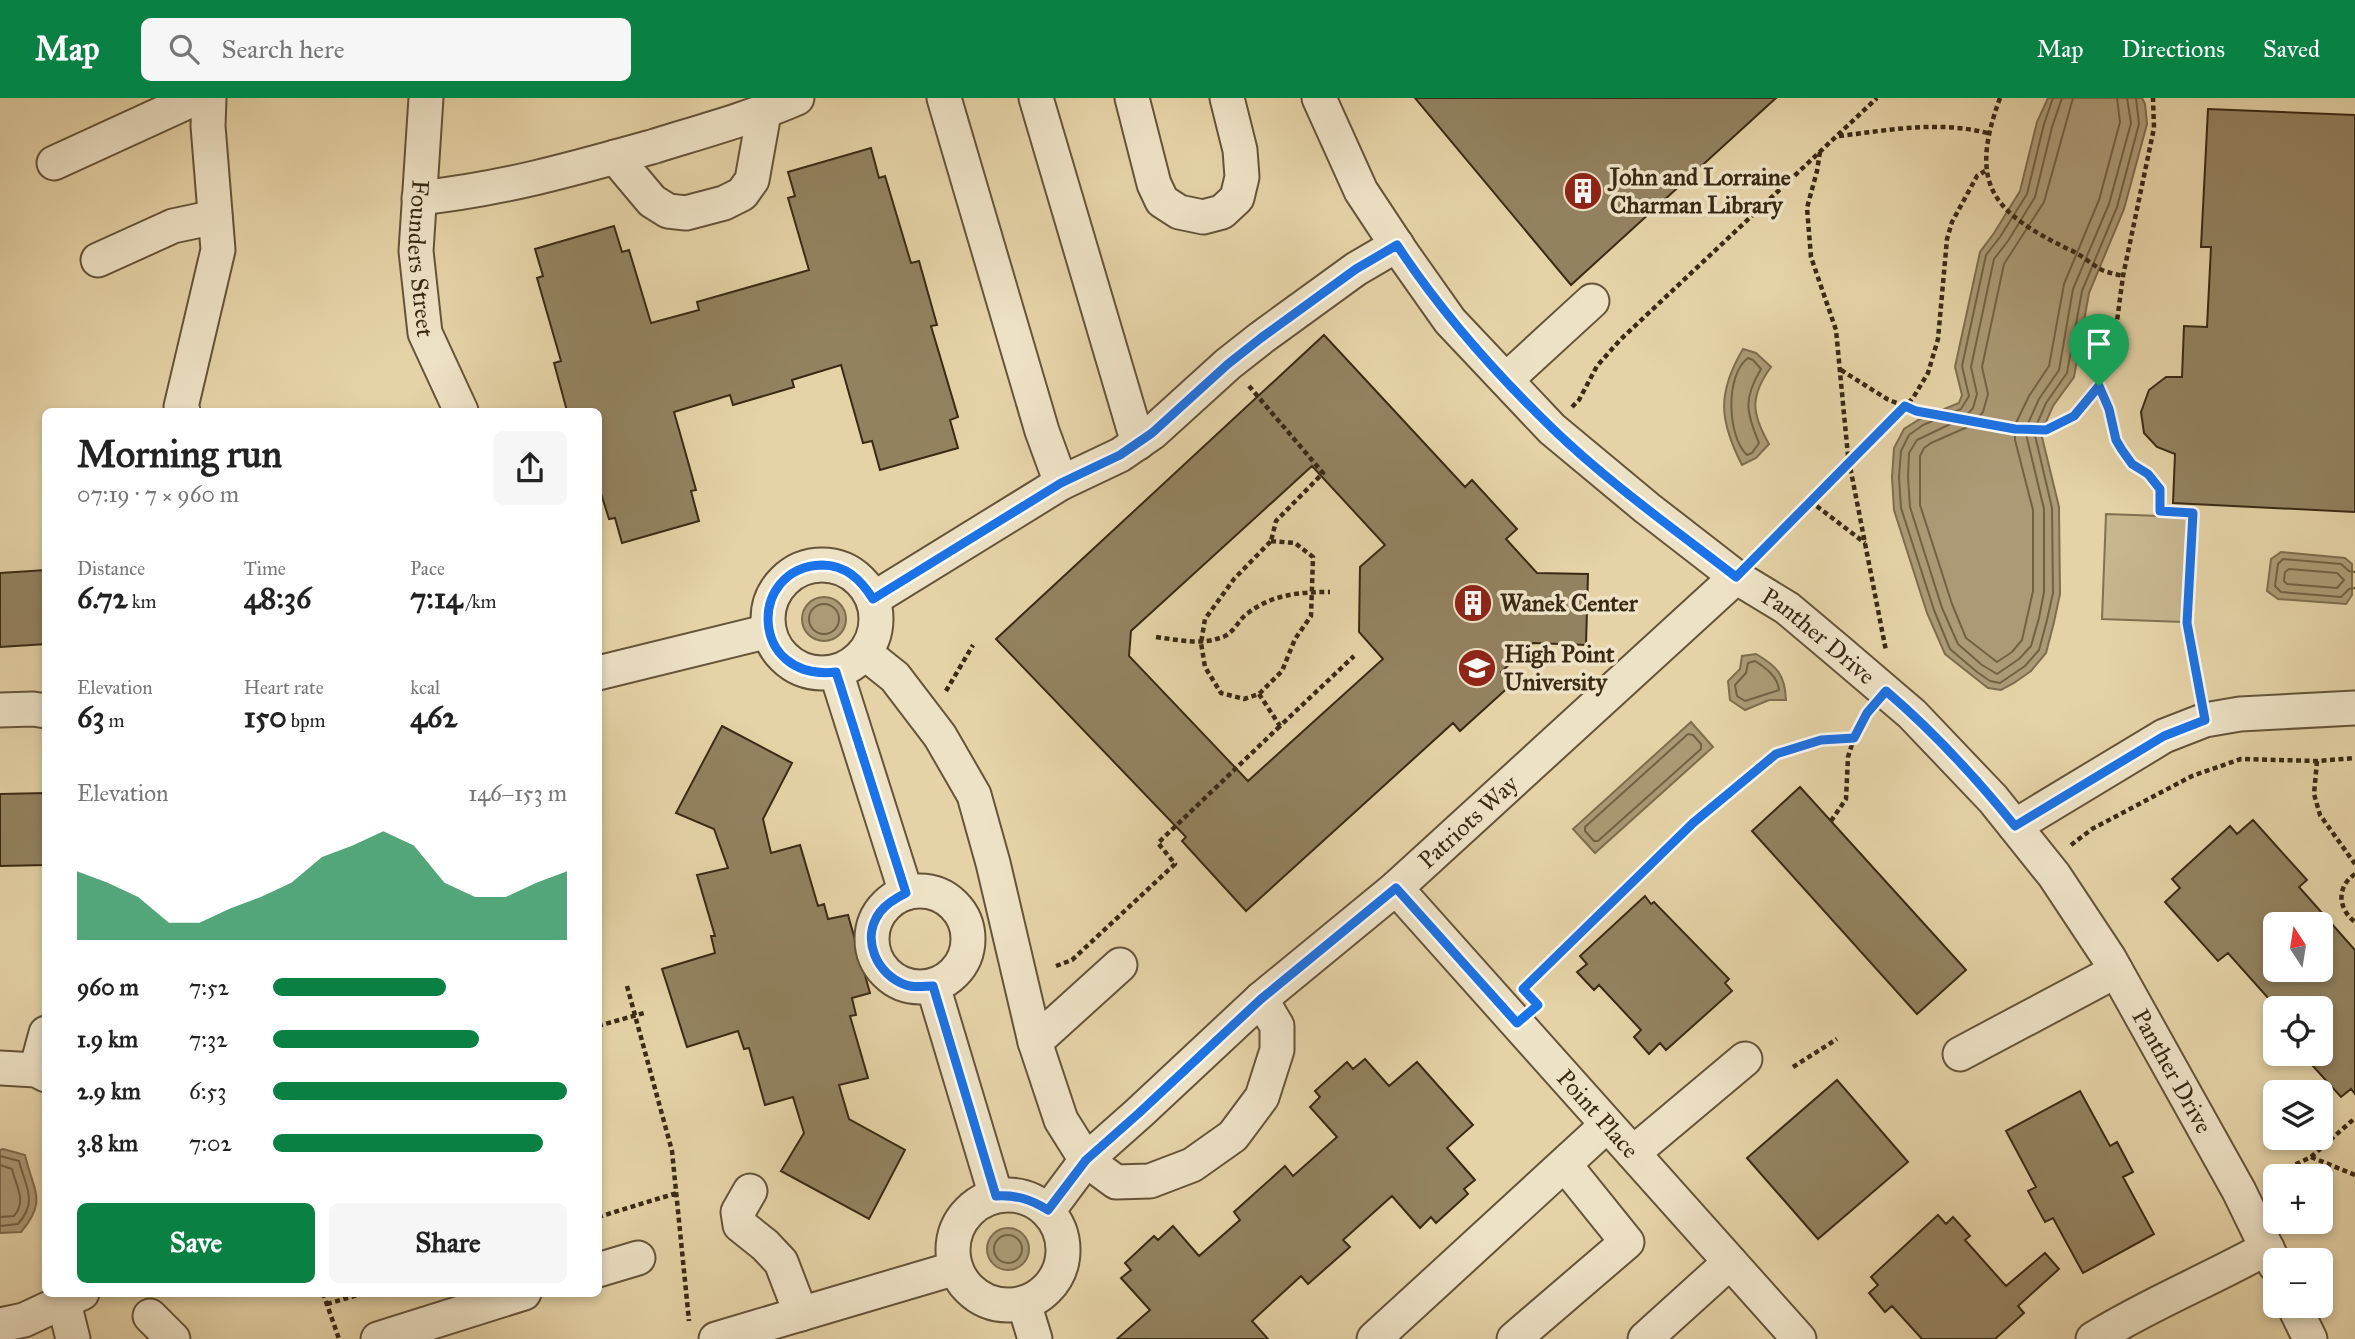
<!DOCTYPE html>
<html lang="en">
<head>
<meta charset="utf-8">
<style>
  :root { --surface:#fff; --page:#f6f6f6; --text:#222; --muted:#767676; --accent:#0b8043 }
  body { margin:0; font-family:"IM FELL Great Primer",serif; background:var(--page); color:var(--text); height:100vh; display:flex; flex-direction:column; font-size:26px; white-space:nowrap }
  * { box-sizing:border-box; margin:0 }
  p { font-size:23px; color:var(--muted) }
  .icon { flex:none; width:38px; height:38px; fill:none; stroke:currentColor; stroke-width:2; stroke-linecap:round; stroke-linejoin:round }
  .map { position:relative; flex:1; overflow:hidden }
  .drawer { position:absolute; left:42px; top:310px; width:560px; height:889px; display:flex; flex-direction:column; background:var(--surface); border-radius:10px; box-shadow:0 4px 10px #0003 }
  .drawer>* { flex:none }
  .needle { width:46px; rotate:348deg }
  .buttons { position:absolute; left:2263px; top:814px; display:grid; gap:14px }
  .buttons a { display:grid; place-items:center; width:70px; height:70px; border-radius:10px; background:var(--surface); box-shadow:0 4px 10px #0003; font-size:35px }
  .pin { position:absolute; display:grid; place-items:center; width:60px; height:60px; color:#fff; margin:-72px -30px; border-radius:50% 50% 50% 0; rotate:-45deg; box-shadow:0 0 7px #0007 }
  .pin .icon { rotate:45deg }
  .round { display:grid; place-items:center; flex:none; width:74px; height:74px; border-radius:10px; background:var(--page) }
  .headline { display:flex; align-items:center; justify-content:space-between; height:119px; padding:0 35px }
  h1 { font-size:38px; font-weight:700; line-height:52px }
  .stats { display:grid; grid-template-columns:repeat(3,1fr); gap:10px; height:119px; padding:7px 35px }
  .stats div { display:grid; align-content:center }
  .stats b { font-size:30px; font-weight:700 }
  .stats small { font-size:19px; font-weight:400 }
  .stats p { font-size:19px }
  .chart { height:196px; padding:14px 35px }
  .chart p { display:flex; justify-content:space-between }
  .chart svg { width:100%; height:126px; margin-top:7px; fill:var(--accent); opacity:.7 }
  .cta { display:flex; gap:14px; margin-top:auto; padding:14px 35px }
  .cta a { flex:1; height:80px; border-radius:10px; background:var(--accent); color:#fff; font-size:28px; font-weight:700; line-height:80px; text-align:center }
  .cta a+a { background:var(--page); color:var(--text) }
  ul { padding:0 35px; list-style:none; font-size:23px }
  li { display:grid; grid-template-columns:112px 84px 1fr; align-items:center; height:52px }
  li i { height:18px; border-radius:9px; background:var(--accent) }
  header { display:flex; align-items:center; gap:42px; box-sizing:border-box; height:98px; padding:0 35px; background:var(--accent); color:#fff }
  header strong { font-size:33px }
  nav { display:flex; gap:38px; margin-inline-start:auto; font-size:24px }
  .search { width:490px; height:63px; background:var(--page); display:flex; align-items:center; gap:18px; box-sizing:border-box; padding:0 24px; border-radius:10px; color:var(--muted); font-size:26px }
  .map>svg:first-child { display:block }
  .green { fill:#c8b68e; stroke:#817051; stroke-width:2 }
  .water { fill:#ab9a75; stroke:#7e6d4e; stroke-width:2 }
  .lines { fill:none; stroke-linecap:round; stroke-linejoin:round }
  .shore { stroke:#726244; stroke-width:2 }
  .building { fill:#938260; stroke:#3a2a14; stroke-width:2; fill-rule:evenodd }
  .minor-casing { stroke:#655439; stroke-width:37 }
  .path { stroke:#3a2a14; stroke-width:4.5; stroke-dasharray:5 3.5; stroke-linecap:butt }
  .minor { stroke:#eee2c6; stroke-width:33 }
  .route-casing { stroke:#fff; stroke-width:14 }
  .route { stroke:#1a73e8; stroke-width:9 }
  .labels { text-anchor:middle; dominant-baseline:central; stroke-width:7; stroke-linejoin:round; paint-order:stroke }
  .poi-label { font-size:24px; font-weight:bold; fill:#3a2a14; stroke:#eee2c6; text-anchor:start }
  .street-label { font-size:24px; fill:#3a2a14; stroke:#eee2c6 }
</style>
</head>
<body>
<header>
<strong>Map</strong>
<div class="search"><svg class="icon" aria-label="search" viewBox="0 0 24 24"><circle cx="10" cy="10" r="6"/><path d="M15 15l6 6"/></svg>Search here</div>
<nav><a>Map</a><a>Directions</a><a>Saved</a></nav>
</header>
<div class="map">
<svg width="2355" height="1241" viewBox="0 0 2355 1241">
  <rect width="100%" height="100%" fill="#e5d3a7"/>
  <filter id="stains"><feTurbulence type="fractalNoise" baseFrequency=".00286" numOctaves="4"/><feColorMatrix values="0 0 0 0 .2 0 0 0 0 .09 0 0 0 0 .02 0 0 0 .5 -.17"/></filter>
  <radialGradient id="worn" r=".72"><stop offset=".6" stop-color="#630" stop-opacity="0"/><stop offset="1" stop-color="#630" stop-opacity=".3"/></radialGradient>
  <path class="green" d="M 2106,416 L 2187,419 L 2183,524 L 2102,521 Z"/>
  <path class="water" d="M 2048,0 L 2142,0 L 2145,6 L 2147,26 L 2124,111 L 2089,195 L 2074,279 L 2053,308 L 2041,335 L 2059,409 L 2060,496 L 2054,524 L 2046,555 L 2031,573 L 2014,585 L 2001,592 L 1988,590 L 1945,556 L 1927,515 L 1894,412 L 1892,379 L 1894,350 L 1904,331 L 1920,321 L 1959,305 L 1962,297 L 1955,269 L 1980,154 L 1994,135 L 2020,93 L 2037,24 Z
    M 1743,251 L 1756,255 L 1771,269 C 1750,298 1751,315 1769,346 L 1756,360 L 1742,367 C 1719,322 1717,295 1743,251 Z
    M 2281,454 L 2345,460 L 2352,466 L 2352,497 L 2346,506 L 2278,501 L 2267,493 L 2271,461 Z
    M802 521a22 22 0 1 1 44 0a22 22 0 1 1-44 0Z
    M 1756,556 C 1777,568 1785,577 1786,602 L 1769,602 L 1745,612 L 1730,602 L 1728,583 L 1740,571 L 1742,558 Z
    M 1691,624 L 1713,649 L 1595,755 L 1573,731 Z
    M 3,1051 L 25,1057 C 33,1093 48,1102 21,1134 L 0,1135 L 0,1052 Z
    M987 1151a21 21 0 1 1 42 0a21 21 0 1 1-42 0Z"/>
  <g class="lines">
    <path class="shore" d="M 2053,0 L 2044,26 L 2027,96 L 2000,139 L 1986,157 L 1962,268 L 1969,298 L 1961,311 L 1923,327 L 1909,337 L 1901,353 L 1899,379 L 1901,410 L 1934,512 L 1950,551 L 1977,574 L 1990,583 L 2000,585 L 2025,568 L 2039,552 L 2047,522 L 2053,495 L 2052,410 L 2034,333 L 2046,305 L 2067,275 L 2082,193 L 2117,109 L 2139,26 L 2136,0
      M 2062,0 L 2052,29 L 2035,99 L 2008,143 L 1994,161 L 1971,269 L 1977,296 L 1973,310 L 1965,319 L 1917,342 L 1909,355 L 1908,379 L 1910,409 L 1942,510 L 1958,546 L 1982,567 L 1997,576 L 2019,561 L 2031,548 L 2039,520 L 2044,494 L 2044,411 L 2025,332 L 2039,301 L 2059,272 L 2073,191 L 2109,106 L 2131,25 L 2127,0
      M 2073,0 L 2044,104 L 2004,166 L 1982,269 L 1988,296 L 1983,314 L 1972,327 L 1931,345 L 1924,350 L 1920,358 L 1920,407 L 1952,506 L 1966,540 L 1997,564 L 2012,554 L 2022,542 L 2033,493 L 2033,412 L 2015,342 L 2015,327 L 2029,298 L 2049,268 L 2064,186 L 2099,102 L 2120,24 L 2117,0
      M 1748,260 L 1753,262 L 1761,271 C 1743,301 1746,314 1759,345 L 1752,355 L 1747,357 C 1727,338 1725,277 1748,260 Z
      M 2289,471 L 2337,475 L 2344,482 L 2337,490 L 2287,486 L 2284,483 L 2285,474 Z
      M 2355,474 L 2349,473 L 2341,466 L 2283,461 L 2278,466 L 2275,488 L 2281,494 L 2341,499 L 2349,491 L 2355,490
      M809 521a15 15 0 1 1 30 0a15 15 0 1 1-30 0Z
      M 1755,563 C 1766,570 1778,579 1779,592 L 1745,603 L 1737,598 L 1735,587 L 1746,575 L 1748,565 Z
      M 1688,636 L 1693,637 L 1701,646 L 1701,651 L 1598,743 L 1594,743 L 1585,733 L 1585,729 Z
      M 0,1058 L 19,1063 C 26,1090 38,1103 18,1126 L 0,1128
      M 0,1067 L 12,1071 C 16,1088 27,1103 14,1118 L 0,1119
      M994 1151a14 14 0 1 1 28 0a14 14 0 1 1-28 0Z"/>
  </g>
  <path class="building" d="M 1415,0 L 1776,0 L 1571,187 Z
    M 2208,11 L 2355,17 L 2355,414 L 2173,405 L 2175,356 L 2157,349 L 2144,335 L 2141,314 L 2149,292 L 2166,279 L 2182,279 L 2184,228 L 2207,229 L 2211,149 L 2201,149 Z
    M 871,50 L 879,80 L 885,78 L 911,165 L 919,163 L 937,227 L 931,228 L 958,319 L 950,322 L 958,350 L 880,372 L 872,343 L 863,345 L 841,267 L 792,282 L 794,289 L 733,307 L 730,297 L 674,314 L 696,392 L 691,393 L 699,423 L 622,445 L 615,420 L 609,421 L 598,386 L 598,313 L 567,313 L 554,265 L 561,263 L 537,180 L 543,178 L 535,151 L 614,128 L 622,154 L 629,152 L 651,225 L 699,212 L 697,204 L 809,172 L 788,100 L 795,98 L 788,74 Z
    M 1324,237 L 1465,389 L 1472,382 L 1517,431 L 1506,441 L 1537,475 L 1588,476 L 1586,547 L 1533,545 L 1501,574 L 1512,586 L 1460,633 L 1453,625 L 1246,813 L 1182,743 L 1186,739 L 996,541 ZM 1312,368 L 1385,447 L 1360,469 L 1359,534 L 1383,561 L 1248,683 L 1129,558 L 1131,533 Z
    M 46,472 L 46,546 L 0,549 L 0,475 Z
    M 722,628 L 792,665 L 763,721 L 771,755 L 800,747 L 818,808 L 824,806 L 828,821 L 848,817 L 870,895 L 852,900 L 856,917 L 850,918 L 868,980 L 839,987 L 849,1021 L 905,1052 L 869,1121 L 781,1073 L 804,1035 L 793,999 L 765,1007 L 749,950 L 744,951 L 738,933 L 687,949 L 662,871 L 715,855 L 711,838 L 715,838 L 697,777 L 728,770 L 714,731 L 676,715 Z
    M 1800,689 L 1966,872 L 1917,916 L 1752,733 Z
    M 46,695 L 46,767 L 0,768 L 0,696 Z
    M 2253,722 L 2307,782 L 2299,789 L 2355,852 L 2355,996 L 2351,991 L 2341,999 L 2302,956 L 2320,956 L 2320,910 L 2277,910 L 2228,855 L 2218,863 L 2165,804 L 2180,790 L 2172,781 L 2230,728 L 2237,736 ZM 2275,826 L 2320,826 L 2320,872 L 2275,872 Z
    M 1645,798 L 1651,806 L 1654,804 L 1729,881 L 1725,885 L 1732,893 L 1666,952 L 1660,945 L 1649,956 L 1634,939 L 1641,932 L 1599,887 L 1594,892 L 1577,874 L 1587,866 L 1580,858 Z
    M 1365,961 L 1389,988 L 1417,964 L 1473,1027 L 1447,1050 L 1475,1082 L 1464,1091 L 1468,1096 L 1436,1125 L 1431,1119 L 1420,1130 L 1392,1098 L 1343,1142 L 1350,1149 L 1308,1186 L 1301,1178 L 1252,1223 L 1268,1241 L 1117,1241 L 1150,1212 L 1121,1180 L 1131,1172 L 1125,1165 L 1154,1138 L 1158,1142 L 1173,1128 L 1199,1158 L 1240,1122 L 1234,1114 L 1285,1068 L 1293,1078 L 1337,1039 L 1310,1009 L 1320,999 L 1315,993 L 1347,964 L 1353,971 Z
    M 1837,982 L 1908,1064 L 1818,1141 L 1747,1060 Z
    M 2080,993 L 2110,1048 L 2117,1044 L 2133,1074 L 2123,1079 L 2154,1136 L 2083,1175 L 2053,1120 L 2045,1124 L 2028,1093 L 2036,1089 L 2006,1033 Z
    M 1938,1117 L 1946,1126 L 1953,1119 L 1970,1138 L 1965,1142 L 2006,1188 L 2045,1155 L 2059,1171 L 2018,1208 L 2024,1215 L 1995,1241 L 1922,1241 L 1892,1208 L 1885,1214 L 1869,1195 L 1878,1187 L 1871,1179 Z"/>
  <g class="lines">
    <g class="minor-casing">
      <g id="minor">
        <path id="s1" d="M 426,0 L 416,153 L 425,235 L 461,313"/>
        <path d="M 944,0 L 1042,333 L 1061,385"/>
        <path d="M 1036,0 L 1138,345"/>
        <path d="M 1132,0 L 1154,86 L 1162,103 L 1179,114 L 1203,119 L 1222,114 L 1237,100 L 1242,79 L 1240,52 L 1227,0"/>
        <path id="s2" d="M 1319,0 L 1361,93 L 1402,155 L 1450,223 L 1552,331 L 1647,410 L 1736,479 L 1787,510 L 1837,552 L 1912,616 L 1993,701 L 2054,777 L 2109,860 L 2239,1093 L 2275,1167"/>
        <path d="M 615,59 L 652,103 L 668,113 L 686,115 L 724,105 L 742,96 L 752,82 L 764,15"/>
        <path d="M 54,65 L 196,0"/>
        <path d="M 419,100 C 503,91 573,71 655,48 C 703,33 751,20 797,0"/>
        <path d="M 98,162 L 173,128 L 215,119"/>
        <path d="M 1506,282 L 1592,203"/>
        <path d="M 183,313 L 181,309 L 218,152 L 208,28 L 209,0"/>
        <circle cx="822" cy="521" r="54"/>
        <path d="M 873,501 L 1061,385 L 1120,357 L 1152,335 L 1228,266 L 1261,240 L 1356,171 L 1397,147"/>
        <path d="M 865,555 L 895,579 L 940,638 L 974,697 L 993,765 L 1035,944 L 1061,1022 L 1086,1062 L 1116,1084 L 1150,1083 L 1192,1067 L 1233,1038 L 1262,999 L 1277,952 L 1277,928 L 1261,901"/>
        <path d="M 836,574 L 906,795"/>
        <path d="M 598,575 L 769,533"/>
        <path d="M 0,612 L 33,611 L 46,613"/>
        <path d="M 2015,728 L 2164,638 L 2205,622 L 2240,616 L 2355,610"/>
        <path id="s3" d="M 1396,790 L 1799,1241"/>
        <circle cx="920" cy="841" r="48"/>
        <path d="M 933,888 L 996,1098"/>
        <path d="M 1035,944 L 1120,867"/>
        <path d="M 1960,956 L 2116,873"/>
        <path d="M 0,970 L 36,972 L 46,977"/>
        <path d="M 36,972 L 46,935"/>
        <path d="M 1633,1055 L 1745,961"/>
        <path d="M 750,1093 L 738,1114 L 740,1127 L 765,1147 L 781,1164 L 801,1216"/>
        <circle cx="1008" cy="1152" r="55"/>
        <path id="s4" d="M 1048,1113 L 1086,1062 L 1139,1015 L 1261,901 L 1396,790 L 1736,479"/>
        <path d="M 598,1172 L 638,1160"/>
        <path d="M 64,1205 L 73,1241"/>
        <path d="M 1024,1205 L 1035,1241"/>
        <path d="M 2294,1208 L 2310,1241"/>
        <path d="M 150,1218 L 173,1241"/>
        <path d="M 0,1227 L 24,1222 L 82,1195"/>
        <path d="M 378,1241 L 524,1195"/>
        <path d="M 716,1241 L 956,1170"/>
        <path d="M 1374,1241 L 1607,1027"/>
        <path d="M 1514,1241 L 1627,1144 L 1565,1067"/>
        <path d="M 1645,1241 L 1730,1164"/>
        <path d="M 2093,1241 C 2149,1206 2210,1182 2267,1150"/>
      </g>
    </g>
    <path class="path" d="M 2000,0 C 1968,87 1992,114 2070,152 C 2082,157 2091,166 2102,172 C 2109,175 2116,176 2123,178
      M 1839,38 C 1890,32 1941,22 1991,36
      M 1820,54 L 1817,73 L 1807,110 L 1811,159 L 1836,232 L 1848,358 L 1886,553
      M 1841,272 L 1887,301 L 1916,313 L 2015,331 L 2046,332 L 2074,318 L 2099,288 L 2115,238 L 2123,178 L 2154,30 L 2153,0
      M 1249,288 L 1323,375 L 1276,423 L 1271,443
      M 2100,289 L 2109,311 L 2116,342 L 2122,352 L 2132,366 L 2148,376 L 2160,391 L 2160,413 L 2194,415 L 2187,525 L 2199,591
      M 1572,309 L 1579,302 L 1597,268 L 1620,242 L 1877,0
      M 1810,403 L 1865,445
      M 1271,443 L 1295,445 L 1313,459 L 1311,518 L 1295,541 L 1282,573 L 1259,596 L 1244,601 L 1221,595 L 1205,569 L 1201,545 L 1205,521 L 1234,481 Z
      M 1759,456 L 1913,300 L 1928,275 L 1938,241 L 1947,141 L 1952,124 L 1977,78 L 1985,73
      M 1156,539 C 1180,542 1202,548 1225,538 C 1235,533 1239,521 1248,515 C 1273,496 1300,494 1330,494
      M 946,593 L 973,547
      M 1259,596 L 1280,628 L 1354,558
      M 2317,663 L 2314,696 L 2320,717 L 2355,766
      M 1831,723 L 1846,701 L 1848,659 L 1854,640 L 1866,616
      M 2071,747 L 2092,731 L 2192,678 L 2241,661 L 2317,663 L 2355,660
      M 2355,776 C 2336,789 2338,811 2355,824
      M 1056,868 L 1072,862 L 1175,766 L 1158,745 L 1280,628
      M 627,888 L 672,1053 L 689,1223
      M 1526,888 L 1694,725 L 1776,656 L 1821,642 L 1854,640
      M 598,928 L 644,915
      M 1793,969 L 1837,941
      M 2311,1059 L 2355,1077
      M 2265,1081 L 2311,1059 L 2355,1020
      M 598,1119 L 677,1095
      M 323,1195 L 339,1241
      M 327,1206 L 364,1195"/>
    <use href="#minor" class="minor"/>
  </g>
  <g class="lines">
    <g class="route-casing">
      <path id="route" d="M 1397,147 C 1441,214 1495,275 1553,331 C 1609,385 1674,431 1736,479 L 1905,308 L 1916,313 L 2015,331 L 2046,332 L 2074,318 L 2099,288 L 2109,311 L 2116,342 L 2122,352 L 2132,366 L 2148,376 L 2160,391 L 2160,413 L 2193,415 L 2187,525 L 2205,622 L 2164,638 L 2015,728 C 1976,680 1933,633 1886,593 L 1867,615 L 1854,640 L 1821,642 L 1776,656 L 1693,725 L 1523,891 L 1538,907 L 1517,925 L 1396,790 L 1261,901 L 1139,1015 L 1086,1062 L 1048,1112 C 1030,1101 1017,1097 996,1098 L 933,888 C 925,888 914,890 906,887 C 877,877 860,841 880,814 C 887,805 896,800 906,795 L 836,574 C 749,584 747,469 822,467 C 846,467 861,482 873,501 L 1061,385 L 1120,357 L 1152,335 L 1228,266 L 1261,240 L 1356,171 Z"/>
    </g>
    <use href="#route" class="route"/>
  </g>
  <defs>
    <g id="building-disc" transform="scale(2.0125)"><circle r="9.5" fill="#8f2418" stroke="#eee2c6"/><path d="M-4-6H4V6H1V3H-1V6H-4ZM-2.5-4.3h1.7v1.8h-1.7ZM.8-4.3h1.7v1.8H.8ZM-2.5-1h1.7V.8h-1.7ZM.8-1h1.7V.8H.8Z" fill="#fff"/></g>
    <g id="university-disc" transform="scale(2.0125)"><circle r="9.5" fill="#8f2418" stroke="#eee2c6"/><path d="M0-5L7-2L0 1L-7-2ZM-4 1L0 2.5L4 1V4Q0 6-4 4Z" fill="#fff"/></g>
  </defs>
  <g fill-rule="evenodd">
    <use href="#building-disc" x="1583" y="93"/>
    <use href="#building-disc" x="1473" y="505"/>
    <use href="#university-disc" x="1477" y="570"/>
  </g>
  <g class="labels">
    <g class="poi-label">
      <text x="1610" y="79">John and Lorraine<tspan x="1610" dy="28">Charman Library</tspan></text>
      <text x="1500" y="505">Wanek Center</text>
      <text x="1504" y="556">High Point<tspan x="1504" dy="28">University</tspan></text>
    </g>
    <g class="street-label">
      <text stroke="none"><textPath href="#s1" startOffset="161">Founders Street</textPath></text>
      <text stroke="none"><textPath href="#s2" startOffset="746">Panther Drive</textPath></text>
      <text stroke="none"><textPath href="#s4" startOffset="574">Patriots Way</textPath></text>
      <text stroke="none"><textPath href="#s2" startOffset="1312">Panther Drive</textPath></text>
      <text stroke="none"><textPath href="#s3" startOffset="303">Point Place</textPath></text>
    </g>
  </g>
  <rect width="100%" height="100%" filter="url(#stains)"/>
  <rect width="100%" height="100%" fill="url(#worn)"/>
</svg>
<div class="buttons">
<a><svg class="needle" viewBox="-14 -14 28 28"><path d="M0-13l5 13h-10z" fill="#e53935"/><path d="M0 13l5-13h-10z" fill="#767676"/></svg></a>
<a><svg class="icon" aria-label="locate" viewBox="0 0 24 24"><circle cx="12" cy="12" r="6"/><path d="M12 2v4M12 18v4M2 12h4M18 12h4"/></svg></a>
<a><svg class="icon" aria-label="layers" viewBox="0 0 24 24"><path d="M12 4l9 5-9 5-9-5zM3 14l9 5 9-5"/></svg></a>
<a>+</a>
<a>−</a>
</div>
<div class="pin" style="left:2099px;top:288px;background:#1e9e55"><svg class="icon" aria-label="arrive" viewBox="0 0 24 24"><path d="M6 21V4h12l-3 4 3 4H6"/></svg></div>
<section class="drawer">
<div class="headline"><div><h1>Morning run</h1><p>07:19 · 7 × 960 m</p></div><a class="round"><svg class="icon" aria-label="share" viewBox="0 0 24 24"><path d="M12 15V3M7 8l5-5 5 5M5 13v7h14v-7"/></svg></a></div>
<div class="stats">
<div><p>Distance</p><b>6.72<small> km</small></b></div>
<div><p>Time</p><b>48:36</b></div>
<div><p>Pace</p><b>7:14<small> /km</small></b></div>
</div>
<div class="stats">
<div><p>Elevation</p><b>63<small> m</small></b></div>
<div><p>Heart rate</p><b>150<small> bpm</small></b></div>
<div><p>kcal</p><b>462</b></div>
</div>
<div class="chart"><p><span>Elevation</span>146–153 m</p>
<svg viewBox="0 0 160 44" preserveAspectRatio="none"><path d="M0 44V20L10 24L20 29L30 38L40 38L50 33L60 29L70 24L80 15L90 11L100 6L110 11L120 24L130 29L140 29L150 24L160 20V44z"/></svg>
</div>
<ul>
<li><b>960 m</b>7:52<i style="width:59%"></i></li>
<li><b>1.9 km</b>7:32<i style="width:70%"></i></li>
<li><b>2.9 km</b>6:53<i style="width:100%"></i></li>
<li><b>3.8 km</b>7:02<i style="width:92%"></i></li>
</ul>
<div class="cta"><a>Save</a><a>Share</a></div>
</section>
</div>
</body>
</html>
